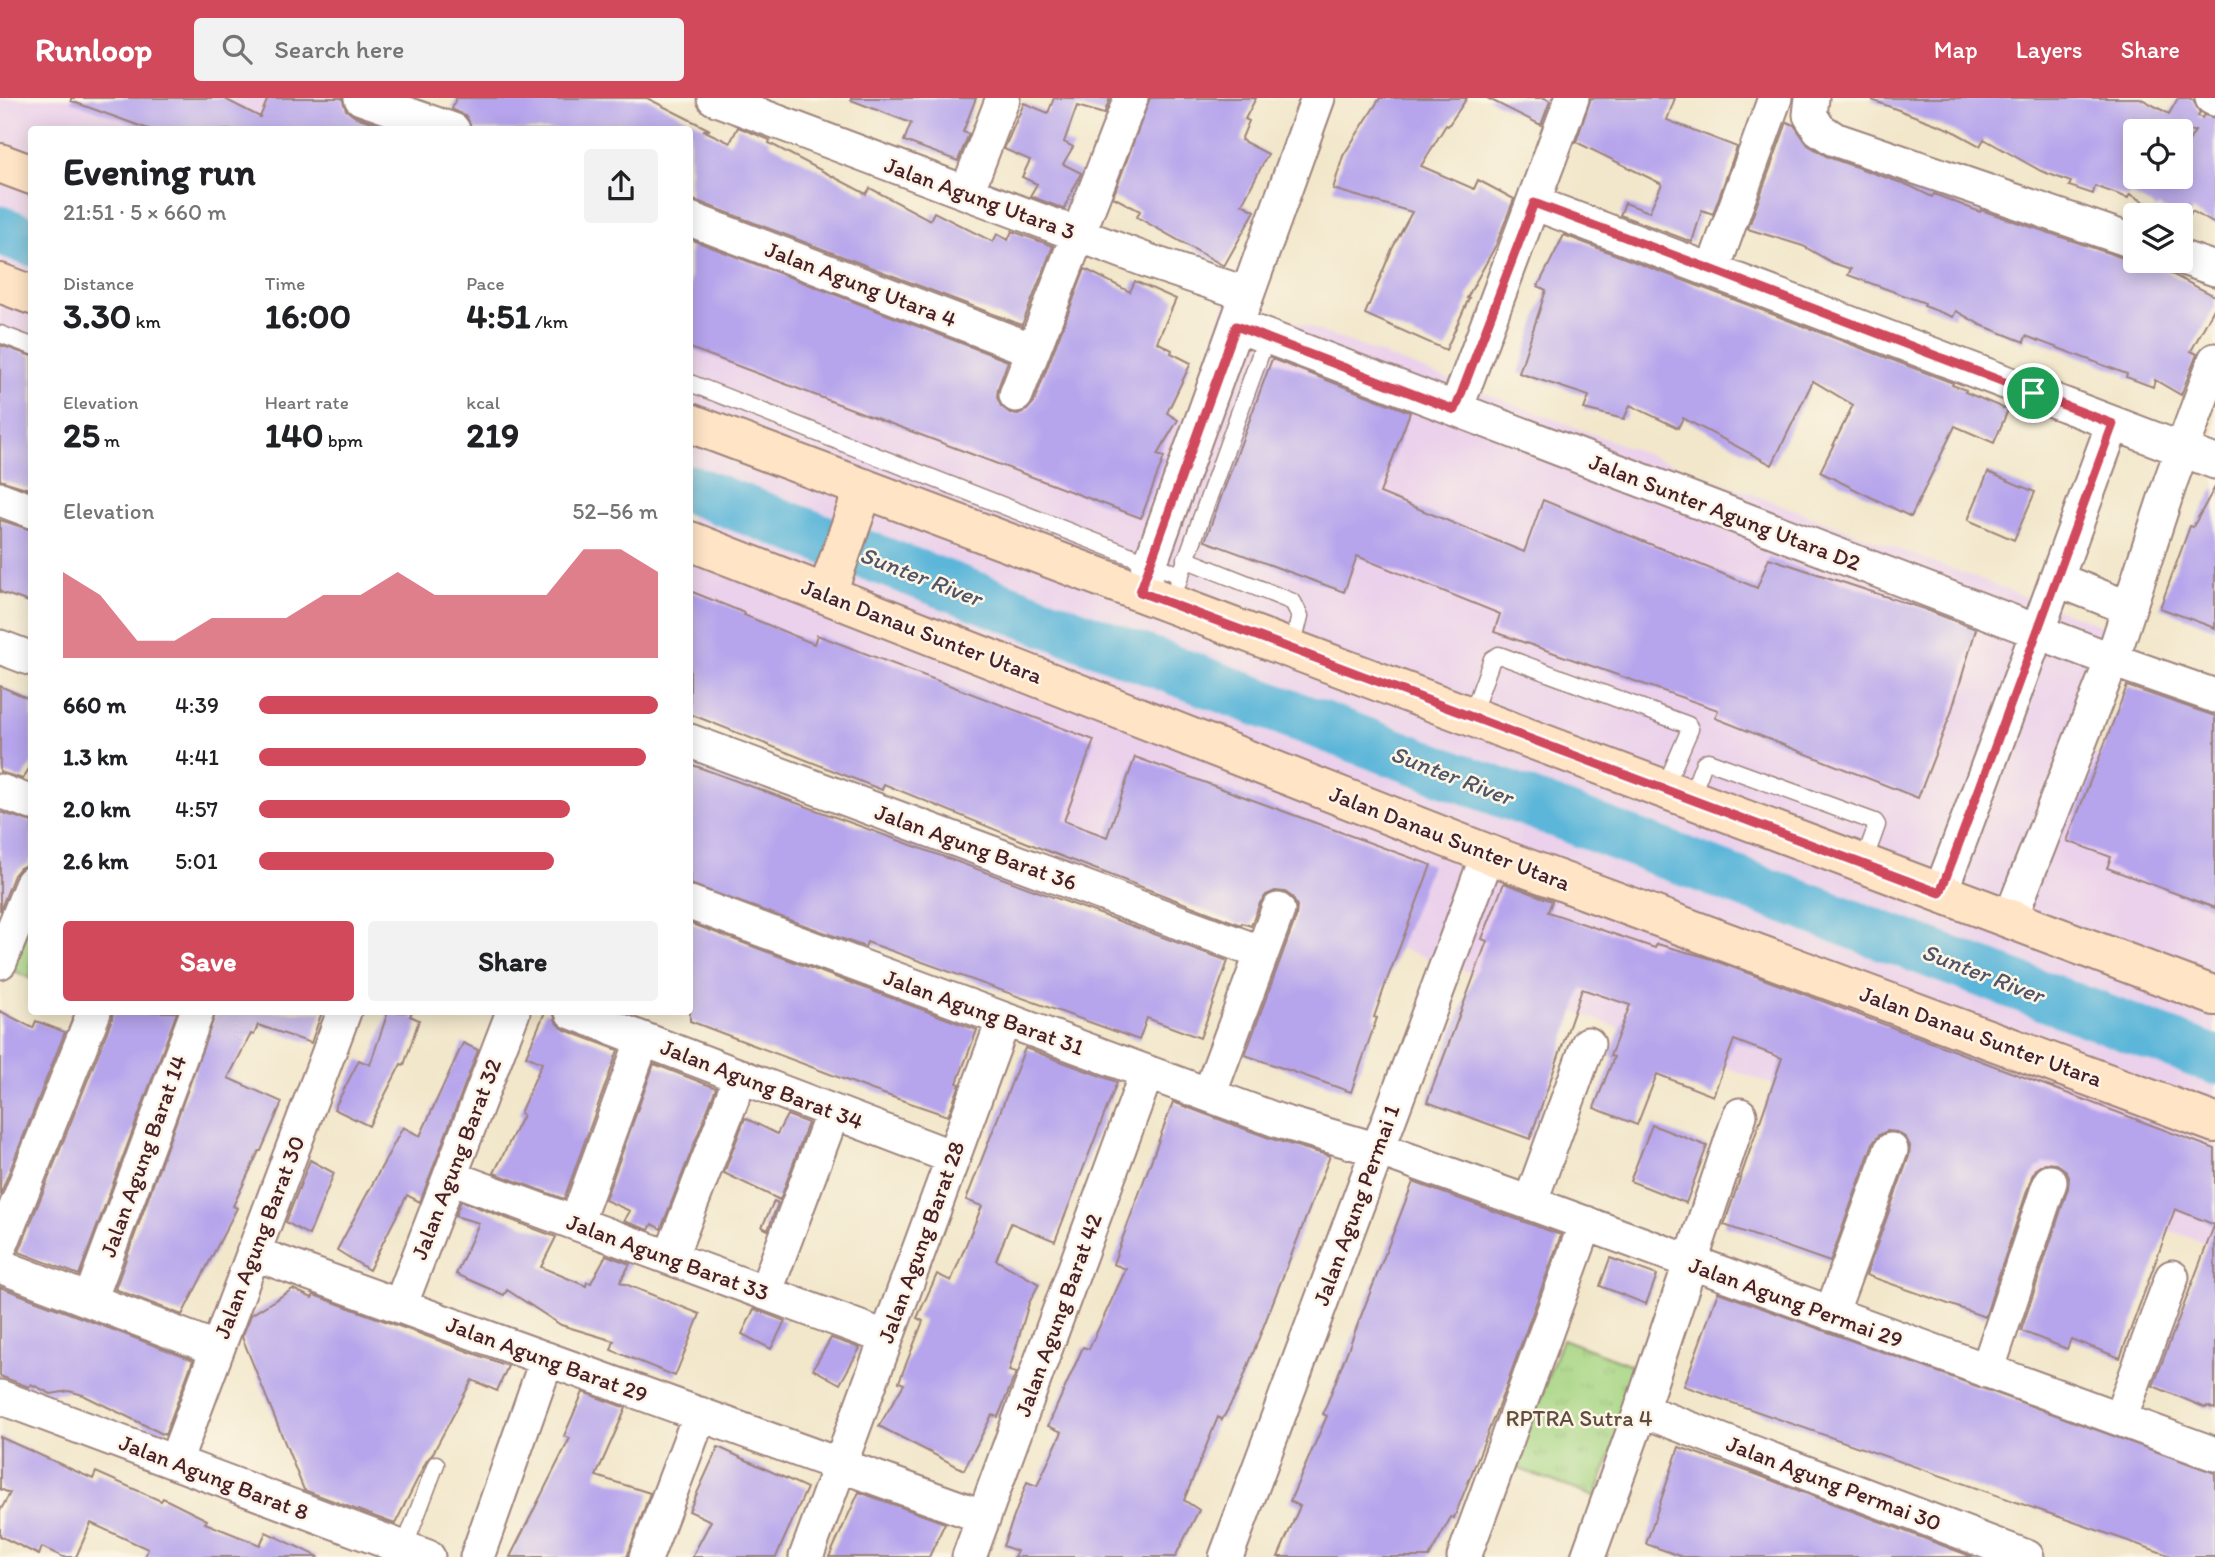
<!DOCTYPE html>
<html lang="en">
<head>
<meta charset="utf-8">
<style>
  :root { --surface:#fff; --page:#f2f2f2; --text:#202124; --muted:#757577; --accent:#d1495b }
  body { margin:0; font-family:Itim,sans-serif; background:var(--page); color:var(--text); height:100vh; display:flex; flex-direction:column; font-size:26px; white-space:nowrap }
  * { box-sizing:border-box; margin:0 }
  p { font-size:23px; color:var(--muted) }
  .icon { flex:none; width:38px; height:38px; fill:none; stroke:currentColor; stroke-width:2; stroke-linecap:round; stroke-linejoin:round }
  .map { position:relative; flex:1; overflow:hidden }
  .side { position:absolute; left:28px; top:28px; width:665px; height:889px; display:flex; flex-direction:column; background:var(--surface); border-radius:7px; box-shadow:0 4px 18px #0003 }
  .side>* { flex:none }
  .controls { position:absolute; left:2123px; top:21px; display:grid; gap:14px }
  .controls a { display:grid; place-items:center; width:70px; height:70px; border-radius:7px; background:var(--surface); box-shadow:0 4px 18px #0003; font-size:35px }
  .pin { position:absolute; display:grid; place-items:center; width:60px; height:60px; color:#fff; margin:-30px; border:4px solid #fff; border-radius:50%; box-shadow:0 2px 7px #0007 }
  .round { display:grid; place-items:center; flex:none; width:74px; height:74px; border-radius:7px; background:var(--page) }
  .overview { display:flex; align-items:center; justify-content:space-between; height:119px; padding:0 35px }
  h1 { font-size:38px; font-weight:700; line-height:52px }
  .metrics { display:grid; grid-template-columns:repeat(3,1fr); gap:10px; height:119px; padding:7px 35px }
  .metrics div { display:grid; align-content:center }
  .metrics b { font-size:35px; font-weight:700 }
  .metrics small { font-size:19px; font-weight:400 }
  .metrics p { font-size:19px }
  .chart { height:196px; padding:14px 35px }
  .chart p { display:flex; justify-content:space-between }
  .chart svg { width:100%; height:126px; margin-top:7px; fill:var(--accent); opacity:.7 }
  .primary-button { display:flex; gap:14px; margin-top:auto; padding:14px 35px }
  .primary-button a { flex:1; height:80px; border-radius:7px; background:var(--accent); color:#fff; font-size:28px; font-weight:700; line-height:80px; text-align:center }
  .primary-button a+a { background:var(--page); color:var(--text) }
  ul { padding:0 35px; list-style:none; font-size:23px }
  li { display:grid; grid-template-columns:112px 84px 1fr; align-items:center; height:52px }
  li i { height:18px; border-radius:9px; background:var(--accent) }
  header { display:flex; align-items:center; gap:42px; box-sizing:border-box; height:98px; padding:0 35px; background:var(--accent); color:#fff }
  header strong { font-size:33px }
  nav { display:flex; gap:38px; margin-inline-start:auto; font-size:24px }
  .search { width:490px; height:63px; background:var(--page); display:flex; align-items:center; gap:18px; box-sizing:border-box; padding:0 24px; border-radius:7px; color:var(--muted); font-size:26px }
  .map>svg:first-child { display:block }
  .built { fill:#ebd1eb }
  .grass { fill:url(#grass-tufts); stroke:#787a57; stroke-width:2 }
  .pitch { fill:#a6d583; stroke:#787a57; stroke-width:2 }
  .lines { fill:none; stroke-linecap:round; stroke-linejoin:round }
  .river { stroke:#5cb6d9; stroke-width:49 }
  .building { fill:#b6a4ec; fill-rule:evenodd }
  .lane-casing { stroke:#9e837b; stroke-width:19 }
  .street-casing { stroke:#9e837b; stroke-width:37 }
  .secondary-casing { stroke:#9e837b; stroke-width:42 }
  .lane { stroke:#fff; stroke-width:16 }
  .street { stroke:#fff; stroke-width:33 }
  .secondary { stroke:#ffe4c6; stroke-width:38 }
  .route-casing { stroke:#fff; stroke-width:14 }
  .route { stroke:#d1495b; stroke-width:9 }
  .labels { text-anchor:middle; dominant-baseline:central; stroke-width:5; stroke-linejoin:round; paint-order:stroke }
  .street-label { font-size:23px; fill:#4a1f2b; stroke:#fcf5e5 }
  .park-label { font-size:23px; fill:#614c41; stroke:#fcf5e5 }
  .water-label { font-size:24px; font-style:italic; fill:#505468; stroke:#fcf5e5 }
</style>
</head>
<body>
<header>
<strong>Runloop</strong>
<div class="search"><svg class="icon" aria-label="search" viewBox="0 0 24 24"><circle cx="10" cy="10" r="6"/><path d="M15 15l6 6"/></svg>Search here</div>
<nav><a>Map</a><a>Layers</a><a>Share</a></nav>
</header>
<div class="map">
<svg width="2215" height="1459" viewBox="0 0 2215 1459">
  <defs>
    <pattern id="grass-tufts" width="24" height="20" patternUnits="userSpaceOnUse" patternTransform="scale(1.75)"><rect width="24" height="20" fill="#a6d583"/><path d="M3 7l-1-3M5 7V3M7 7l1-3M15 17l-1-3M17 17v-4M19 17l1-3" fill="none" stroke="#90b671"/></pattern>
  </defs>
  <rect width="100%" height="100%" fill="#fcf5e5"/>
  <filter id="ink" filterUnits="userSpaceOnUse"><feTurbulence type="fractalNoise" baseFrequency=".0143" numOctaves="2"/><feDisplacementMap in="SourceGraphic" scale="14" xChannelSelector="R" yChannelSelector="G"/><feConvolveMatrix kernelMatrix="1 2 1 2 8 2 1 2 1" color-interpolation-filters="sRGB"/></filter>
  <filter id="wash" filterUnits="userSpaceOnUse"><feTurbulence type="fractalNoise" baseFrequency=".00686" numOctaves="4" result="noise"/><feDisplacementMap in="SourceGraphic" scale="28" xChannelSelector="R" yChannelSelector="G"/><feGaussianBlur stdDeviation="1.57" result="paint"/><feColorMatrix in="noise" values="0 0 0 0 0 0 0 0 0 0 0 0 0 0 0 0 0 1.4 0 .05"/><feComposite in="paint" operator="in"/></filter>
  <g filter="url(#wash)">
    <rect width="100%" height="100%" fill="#f2e7cb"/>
    <path class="built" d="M 0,0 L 350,0 L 432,31 L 32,32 L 31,360 L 0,348 Z
      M 690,131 L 1187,323 L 1227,198 L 2132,539 L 2091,655 L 2215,701 L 2215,1149 L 1453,869 L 690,595 Z"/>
    <path class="grass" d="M 1562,1241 L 1643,1271 L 1595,1399 L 1514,1369 Z"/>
    <path class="pitch" d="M 31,818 L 31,881 L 8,870 Z"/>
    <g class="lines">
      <path class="river" d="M 0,132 L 32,144
        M 690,391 L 2215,962"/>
    </g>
    <g id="blocks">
      <path class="building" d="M 71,0 L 223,0 L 260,19 L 268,0 L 342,0 L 346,12 L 354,18 L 393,32 L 151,32 L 71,3 Z
        M 456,0 L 647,0 L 710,32 L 703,32 L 730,45 L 738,29 L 770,42 L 769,45 L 866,96 L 870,90 L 930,122 L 934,114 L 993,144 L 997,136 L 1008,142 L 1012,133 L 1053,148 L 1022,227 L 697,103 L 690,102 L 690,32 L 472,32 L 467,19 L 452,11 Z
        M 851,0 L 976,0 L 963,34 L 969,36 L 958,63 L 904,43 L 911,25 L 851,2 Z
        M 1054,0 L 1110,0 L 1104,16 L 1077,8 L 1064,44 L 1073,49 L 1063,66 L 1081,75 L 1064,111 L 1030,98 L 1037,86 L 1022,79 L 1030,62 L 1004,51 L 1024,5 L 1048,15 Z
        M 1150,0 L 1256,0 L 1245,21 L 1249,23 L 1241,42 L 1268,56 L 1242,106 L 1255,113 L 1224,168 L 1137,119 L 1140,113 L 1113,99 Z
        M 1380,0 L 1467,0 L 1448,28 L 1446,27 L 1421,68 L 1474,91 L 1478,82 L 1514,101 L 1496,147 L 1467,200 L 1469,200 L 1446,252 L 1365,216 L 1392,151 L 1412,114 L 1333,91 L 1343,58 Z
        M 1487,0 L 1545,0 L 1550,3 L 1541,27 Z
        M 1591,0 L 1675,0 L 1667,22 L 1737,49 L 1713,116 L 1702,112 L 1692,144 L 1620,117 L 1625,105 L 1649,114 L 1662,86 L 1576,44 Z
        M 1872,0 L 2140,0 L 2169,16 L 2178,0 L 2189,0 L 2193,2 L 2200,15 L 2198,18 L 2202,20 L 2204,17 L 2215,20 L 2215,126 L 2192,113 L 2186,123 L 2180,121 L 2180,117 L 2174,117 L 2158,108 L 2157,111 L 2130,96 L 2128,100 L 2095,88 L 2093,96 L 2069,88 L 2071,84 L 2041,73 L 1984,41 L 1980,48 L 1949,31 L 1872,2 ZM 2135,33 L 2195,33 L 2180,58 L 2180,79 L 2135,79 Z
        M 1787,24 L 1794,27 L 1808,47 L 1828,59 L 1910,88 L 1932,99 L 1934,96 L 1980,114 L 1981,112 L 2129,162 L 2152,163 L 2173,177 L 2215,198 L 2215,209 L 2191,253 L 2197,256 L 2181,297 L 2155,282 L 2153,289 L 2126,279 L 2127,276 L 2026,238 L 2024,244 L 1981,227 L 1956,213 L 1953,219 L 1924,208 L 1925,205 L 1848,177 L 1851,171 L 1833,165 L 1803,148 L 1748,131 Z
        M 1564,137 L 1953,285 L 1952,287 L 1966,292 L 1965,294 L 2008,312 L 1994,345 L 1955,328 L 1911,419 L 1820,374 L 1853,307 L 1813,283 L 1772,367 L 1683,320 L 1678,330 L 1630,307 L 1624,321 L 1584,311 L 1589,298 L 1519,275 L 1546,192 L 1538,188 Z
        M 690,141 L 1008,263 L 998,290 L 997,299 L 1001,308 L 1010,315 L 1018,316 L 1027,312 L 1034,304 L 1085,171 L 1130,194 L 1135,183 L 1176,201 L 1157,244 L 1172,252 L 1171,255 L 1191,265 L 1167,315 L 1178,322 L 1157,357 L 1164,359 L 1141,420 L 690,250 Z
        M 0,247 L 32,258 L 32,392 L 0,382 Z
        M 1272,261 L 1410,314 L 1380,395 L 1524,454 L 1543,402 L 1757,490 L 1769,460 L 1924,511 L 1976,531 L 1951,615 L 1918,700 L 1715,620 L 1718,612 L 1494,534 L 1500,516 L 1357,458 L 1344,494 L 1205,443 Z
        M 1988,374 L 2035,394 L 2014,442 L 1968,422 Z
        M 2215,389 L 2215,530 L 2160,510 L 2190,428 L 2193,429 Z
        M 0,422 L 32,432 L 32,505 L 0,494 Z
        M 690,493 L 745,515 L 744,517 L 814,546 L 817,537 L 1094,642 L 1064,723 L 1107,739 L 1135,659 L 1431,767 L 1387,882 L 1374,919 L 1377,920 L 1351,994 L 1245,957 L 1296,819 L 1297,808 L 1292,799 L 1285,794 L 1275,793 L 1266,797 L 1260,805 L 1251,828 L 1242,825 L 1241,827 L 1045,752 L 884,686 L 882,692 L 690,616 Z
        M 0,588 L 32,602 L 32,665 L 23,681 L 0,674 Z
        M 2127,588 L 2215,618 L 2215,810 L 2107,770 L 2111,759 L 2067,743 Z
        M 690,666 L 1228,863 L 1200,940 L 1147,920 L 1139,942 L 867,844 L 865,849 L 690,786 Z
        M 0,714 L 32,724 L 32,758 L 28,766 L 20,770 L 14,777 L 0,813 Z
        M 1504,785 L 1552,803 L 1548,814 L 1655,850 L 1657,846 L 1705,859 L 2215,1051 L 2215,1127 L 2175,1111 L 2120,1260 L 2071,1241 L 2067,1251 L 2021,1233 L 2068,1090 L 2069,1079 L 2065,1072 L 2057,1066 L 2045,1065 L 2037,1070 L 2032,1078 L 1985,1219 L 1866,1177 L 1909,1058 L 1910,1048 L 1906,1040 L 1897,1034 L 1887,1033 L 1879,1037 L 1873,1045 L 1830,1164 L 1724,1127 L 1782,960 L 1734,942 L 1713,998 L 1657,976 L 1637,1027 L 1594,1010 L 1614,959 L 1610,958 L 1630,907 L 1582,891 L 1530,1041 L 1427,1004 L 1487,843 L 1482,841 Z
        M 690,825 L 977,932 L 957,985 L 960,986 L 948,1018 L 872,992 L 690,923 Z
        M 0,913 L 33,930 L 36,923 L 65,934 L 0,1097 Z
        M 113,914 L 177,914 L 79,1177 L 19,1154 L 112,921 Z
        M 216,914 L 322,914 L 311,945 L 258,927 L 254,937 L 251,936 L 228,980 L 282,1004 L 261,1053 L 259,1053 L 233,1108 L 237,1110 L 182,1217 L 115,1191 Z
        M 388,914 L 412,914 L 410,918 L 419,922 L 404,967 L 401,966 L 369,1028 L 334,1011 L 359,962 L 370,967 Z
        M 545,914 L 553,914 L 557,926 L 565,932 L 618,952 L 564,1101 L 494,1075 L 523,1017 L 520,1015 L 542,965 L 526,958 Z
        M 463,945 L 478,952 L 420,1104 L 407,1097 L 369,1172 L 337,1152 L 403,1029 L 420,1038 Z
        M 1025,950 L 1117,984 L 1055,1143 L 1011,1125 L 996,1162 L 1039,1186 L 1029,1205 L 1009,1273 L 1016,1275 L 998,1319 L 992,1317 L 964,1372 L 879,1328 L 904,1286 L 899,1284 L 923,1223 L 917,1220 L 937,1176 L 951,1183 L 982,1108 L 966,1102 Z
        M 654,966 L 716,990 L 661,1131 L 652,1126 L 649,1132 L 624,1123 L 630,1113 L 605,1102 Z
        M 1173,1004 L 1272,1041 L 1330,1058 L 1239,1291 L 1222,1322 L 1218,1319 L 1184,1402 L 1199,1412 L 1175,1459 L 1014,1459 L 1017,1453 L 1003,1448 L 1027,1384 L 1037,1388 L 1062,1334 L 1048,1328 L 1083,1249 L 1089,1251 L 1126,1171 L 1113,1166 Z
        M 787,1017 L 808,1025 L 780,1102 L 724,1075 L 745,1020 L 777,1036 Z
        M 1652,1027 L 1707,1048 L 1686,1105 L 1630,1083 Z
        M 310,1062 L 334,1075 L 309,1137 L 286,1124 Z
        M 1413,1084 L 1561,1137 L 1505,1291 L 1454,1420 L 1451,1419 L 1429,1459 L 1278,1459 L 1300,1408 L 1290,1403 L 1327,1318 L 1323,1316 Z
        M 461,1103 L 556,1139 L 541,1169 L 586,1188 L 587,1184 L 591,1185 L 606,1157 L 630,1166 L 620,1184 L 700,1216 L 675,1278 L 611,1252 L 614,1243 L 561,1227 L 507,1192 L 504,1197 L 456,1176 L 479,1125 L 455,1118 Z
        M 774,1103 L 778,1105 L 768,1132 L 762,1129 Z
        M 2214,1128 L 2215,1128 L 2215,1311 L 2207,1308 L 2206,1310 L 2153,1288 Z
        M 1610,1160 L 1657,1177 L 1646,1206 L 1600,1188 Z
        M 0,1189 L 193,1262 L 165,1337 L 83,1297 L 69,1293 L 51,1296 L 31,1286 L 29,1289 L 0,1278 Z
        M 293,1191 L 312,1200 L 314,1197 L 508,1268 L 497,1293 L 472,1282 L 432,1357 L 427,1362 L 395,1426 L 304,1392 L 242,1239 L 251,1217 Z
        M 1718,1194 L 2215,1375 L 2215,1459 L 2174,1459 L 1684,1288 Z
        M 754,1211 L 785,1223 L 771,1251 L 742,1236 Z
        M 831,1240 L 860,1250 L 840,1286 L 813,1271 Z
        M 583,1294 L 626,1310 L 596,1378 L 650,1395 L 627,1459 L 510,1459 L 570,1340 L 564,1338 Z
        M 0,1339 L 93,1381 L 96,1374 L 161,1403 L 163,1400 L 207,1422 L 205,1425 L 260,1447 L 266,1434 L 319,1459 L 145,1459 L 148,1451 L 91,1425 L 76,1459 L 63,1459 L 42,1449 L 39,1457 L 0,1438 L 0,1413 L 10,1395 L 0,1391 Z
        M 718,1349 L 807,1390 L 776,1459 L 692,1459 L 711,1423 L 689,1413 Z
        M 1679,1349 L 1755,1376 L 1973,1459 L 1683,1459 L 1646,1446 Z
        M 859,1394 L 945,1425 L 929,1459 L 829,1459 Z"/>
    </g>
  </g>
  <g filter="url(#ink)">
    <use href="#blocks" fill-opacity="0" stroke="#9e837b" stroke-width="2"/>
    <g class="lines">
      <g class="lane-casing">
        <path id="lane" d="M 0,236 L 32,248
          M 690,285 L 1180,477
          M 1185,461 L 1293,504 L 1300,518 L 1292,550
          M 1177,487 L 1267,238
          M 1471,619 L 1492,561 L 1499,557 L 1688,627 L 1690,631 L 1664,691
          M 1690,701 L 1704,665 L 1708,663 L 1875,724 L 1877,727 L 1863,766
          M 404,1450 L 436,1366"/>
      </g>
      <g class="street-casing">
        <path id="street" d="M 361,0 L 453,32
          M 714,0 L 1151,164 L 1247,196
          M 1812,0 L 1810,17 L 1819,31 L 1834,41 L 2135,144
          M 2212,0 L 2215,1
          M 967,94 L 1003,0
          M 1534,105 L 2215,364
          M 690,121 L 1033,252
          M 2180,159 L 2215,171
          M 1713,171 L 1775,0
          M 1236,227 L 2112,562 L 2215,598
          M 1016,297 L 1131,0
          M 1456,311 L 1572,0
          M 0,401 L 32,413
          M 2056,481 L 2129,510
          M 1140,494 L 1318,0
          M 0,549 L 32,561
          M 690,643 L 1262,855
          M 0,693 L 32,705
          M 1940,795 C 2000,640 2055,483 2113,326
          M 690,805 L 1279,1023 L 1392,1056 L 1530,1105 L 2215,1356
          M 2010,821 L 2112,562 L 2171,382 L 2215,262
          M 0,864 L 32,785
          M 572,914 L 952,1059
          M 1209,997 L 1278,812
          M 450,1079 L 885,1239
          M 1530,1105 L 1588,946
          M 576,1125 L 643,941
          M 0,1149 L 94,914
          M 253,1155 L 984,1419
          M 670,1160 L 741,978
          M 0,1168 L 217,1251
          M 765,1195 L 833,1014
          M 90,1202 L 197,914
          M 400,1208 L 513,914
          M 1831,1216 L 1891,1052
          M 1987,1273 L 2050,1084
          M 0,1299 L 428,1459
          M 1641,1312 L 2027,1459
          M 2120,1321 L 2172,1179
          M 175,1364 L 344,914
          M 477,1459 L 547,1261
          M 646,1459 L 700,1316
          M 806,1459 L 1004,921
          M 969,1459 L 1147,974
          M 1226,1459 L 1488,756
          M 1464,1459 L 1586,1125
          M 1588,1459 L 1641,1312 L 1740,1017"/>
      </g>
      <g class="secondary-casing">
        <path id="secondary" d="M 0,65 L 32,77
          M 0,185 L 32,197
          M 690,325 L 2215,898
          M 690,443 L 1488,756 L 2215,1025
          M 827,495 L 864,390"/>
      </g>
      <use href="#lane" class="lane"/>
      <use href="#street" class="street"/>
      <use href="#secondary" class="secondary"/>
    </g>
  </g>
  <g class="lines" filter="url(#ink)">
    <g class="route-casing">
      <path id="route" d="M 1534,105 L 1713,172 L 2113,326 C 2055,483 2000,639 1940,795 L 1140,494 L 1236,228 L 1455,312 Z"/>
    </g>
    <use href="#route" class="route"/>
  </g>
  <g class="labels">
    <g class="street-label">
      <text transform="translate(980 100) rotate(20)">Jalan Agung Utara 3</text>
      <text transform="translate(861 186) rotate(21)">Jalan Agung Utara 4</text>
      <text transform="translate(1725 414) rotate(21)">Jalan Sunter Agung Utara D2</text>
      <text transform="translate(922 533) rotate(21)">Jalan Danau Sunter Utara</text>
      <text transform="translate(1450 740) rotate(21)">Jalan Danau Sunter Utara</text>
      <text transform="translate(976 749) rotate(20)">Jalan Agung Barat 36</text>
      <text transform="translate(984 914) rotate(20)">Jalan Agung Barat 31</text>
      <text transform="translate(1981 938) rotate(20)">Jalan Danau Sunter Utara</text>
      <text transform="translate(762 986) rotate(21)">Jalan Agung Barat 34</text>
      <text transform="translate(143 1058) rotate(-70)">Jalan Agung Barat 14</text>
      <text transform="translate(456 1061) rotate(-69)">Jalan Agung Barat 32</text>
      <text transform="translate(1356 1107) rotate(-70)">Jalan Agung Permai 1</text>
      <text transform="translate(259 1139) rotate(-69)">Jalan Agung Barat 30</text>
      <text transform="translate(921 1144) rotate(-70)">Jalan Agung Barat 28</text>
      <text transform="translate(668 1159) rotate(20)">Jalan Agung Barat 33</text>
      <text transform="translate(1796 1204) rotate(20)">Jalan Agung Permai 29</text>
      <text transform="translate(1058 1217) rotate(-70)">Jalan Agung Barat 42</text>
      <text transform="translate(547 1261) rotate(20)">Jalan Agung Barat 29</text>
      <text transform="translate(214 1379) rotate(21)">Jalan Agung Barat 8</text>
      <text transform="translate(1834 1385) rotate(21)">Jalan Agung Permai 30</text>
    </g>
    <g class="park-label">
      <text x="1579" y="1320">RPTRA Sutra 4</text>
    </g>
    <g class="water-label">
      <text transform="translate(921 478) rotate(21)">Sunter River</text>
      <text transform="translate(1452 677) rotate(21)">Sunter River</text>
      <text transform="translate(1983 875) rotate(21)">Sunter River</text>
    </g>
  </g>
</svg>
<div class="controls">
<a><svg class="icon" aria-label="locate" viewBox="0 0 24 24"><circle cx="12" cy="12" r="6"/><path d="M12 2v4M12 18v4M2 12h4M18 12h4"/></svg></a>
<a><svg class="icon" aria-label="layers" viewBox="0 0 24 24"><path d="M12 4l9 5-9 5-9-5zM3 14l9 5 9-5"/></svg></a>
</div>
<div class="pin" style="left:2033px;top:295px;background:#1e9e55"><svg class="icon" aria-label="arrive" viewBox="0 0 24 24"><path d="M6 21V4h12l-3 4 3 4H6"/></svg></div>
<section class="side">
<div class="overview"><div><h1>Evening run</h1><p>21:51 · 5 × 660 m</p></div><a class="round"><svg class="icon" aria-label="share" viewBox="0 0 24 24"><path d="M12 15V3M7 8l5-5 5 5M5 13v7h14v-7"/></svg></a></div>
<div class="metrics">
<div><p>Distance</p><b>3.30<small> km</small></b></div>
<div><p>Time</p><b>16:00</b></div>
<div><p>Pace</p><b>4:51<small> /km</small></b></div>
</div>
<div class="metrics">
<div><p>Elevation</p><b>25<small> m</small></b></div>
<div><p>Heart rate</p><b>140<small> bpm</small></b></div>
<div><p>kcal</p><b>219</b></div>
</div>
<div class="chart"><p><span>Elevation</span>52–56 m</p>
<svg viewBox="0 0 160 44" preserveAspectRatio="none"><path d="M0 44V14L10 22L20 38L30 38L40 30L50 30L60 30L70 22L80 22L90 14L100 22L110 22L120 22L130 22L140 6L150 6L160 14V44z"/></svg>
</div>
<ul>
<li><b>660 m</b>4:39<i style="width:100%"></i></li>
<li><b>1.3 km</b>4:41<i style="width:97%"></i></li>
<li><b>2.0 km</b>4:57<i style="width:78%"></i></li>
<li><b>2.6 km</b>5:01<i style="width:74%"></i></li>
</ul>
<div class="primary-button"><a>Save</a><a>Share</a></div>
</section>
</div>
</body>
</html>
